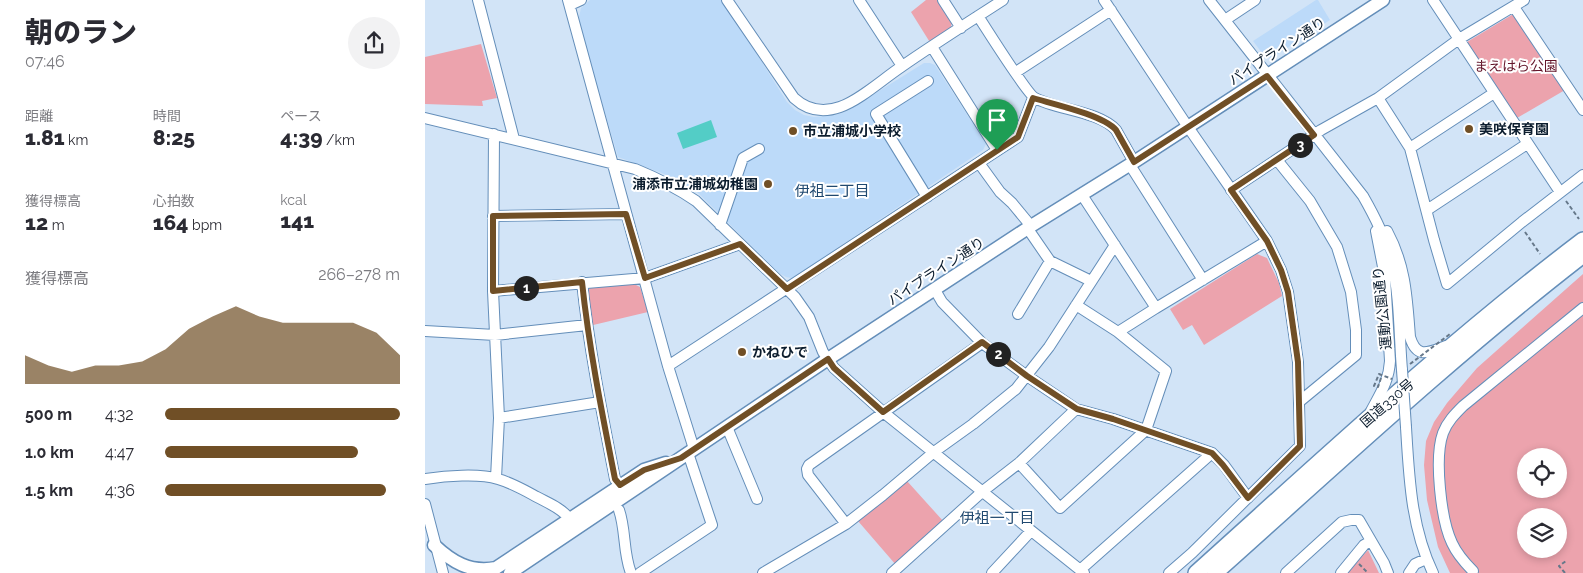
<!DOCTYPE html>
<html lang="ja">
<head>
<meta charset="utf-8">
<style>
  :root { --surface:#fff; --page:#f2f2f3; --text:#2b2b33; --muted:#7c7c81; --accent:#704f26 }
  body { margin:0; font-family:Raleway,"Noto Sans JP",sans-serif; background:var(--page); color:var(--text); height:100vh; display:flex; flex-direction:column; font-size:19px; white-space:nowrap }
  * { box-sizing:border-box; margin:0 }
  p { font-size:16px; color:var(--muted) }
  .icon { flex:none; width:28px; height:28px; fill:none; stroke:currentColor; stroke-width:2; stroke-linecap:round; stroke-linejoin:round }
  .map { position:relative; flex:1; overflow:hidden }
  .sheet { display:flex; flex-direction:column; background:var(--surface); width:425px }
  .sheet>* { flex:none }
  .tools { position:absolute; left:1092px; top:448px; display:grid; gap:10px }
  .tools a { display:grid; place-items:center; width:50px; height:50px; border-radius:50%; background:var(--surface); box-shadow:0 2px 8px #0003; font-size:25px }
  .pin { position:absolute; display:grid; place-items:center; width:42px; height:42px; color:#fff; margin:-51px -21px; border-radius:50% 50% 50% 0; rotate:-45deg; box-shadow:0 0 5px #0007 }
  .pin .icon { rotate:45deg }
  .km { position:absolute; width:25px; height:25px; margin:-12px; border-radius:50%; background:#222; color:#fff; font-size:14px; line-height:25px; text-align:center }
  .round { display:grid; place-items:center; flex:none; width:52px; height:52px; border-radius:26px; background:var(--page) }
  .head { display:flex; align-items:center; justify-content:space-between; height:85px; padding:0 25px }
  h1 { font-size:28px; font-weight:800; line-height:38px }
  .figures { display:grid; grid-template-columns:repeat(3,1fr); gap:8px; height:85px; padding:5px 25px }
  .figures div { display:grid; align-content:center }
  .figures b { font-size:21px; font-weight:800 }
  .figures small { font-size:14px; font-weight:400 }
  .figures p { font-size:14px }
  .chart { height:140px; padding:10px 25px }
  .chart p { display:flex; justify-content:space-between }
  .chart svg { width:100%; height:90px; margin-top:5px; fill:var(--accent); opacity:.7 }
  ul { padding:0 25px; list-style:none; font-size:16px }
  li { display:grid; grid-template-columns:80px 60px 1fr; align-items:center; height:38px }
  li i { height:12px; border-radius:6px; background:var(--accent) }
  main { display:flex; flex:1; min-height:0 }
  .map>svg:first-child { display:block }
  .built { fill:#bcdaf9 }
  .green { fill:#eca3ad; fill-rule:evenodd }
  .water { fill:#53cdc6 }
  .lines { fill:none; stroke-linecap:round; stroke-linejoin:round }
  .minor-casing { stroke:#648eb9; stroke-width:12 }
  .major-casing { stroke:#648eb9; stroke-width:15 }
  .highway-casing { stroke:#648eb9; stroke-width:18 }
  .path { stroke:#66788a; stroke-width:2; stroke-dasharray:4 2.5; stroke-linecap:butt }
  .minor { stroke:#fff; stroke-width:10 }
  .major { stroke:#fff; stroke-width:12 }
  .highway { stroke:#fff; stroke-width:15 }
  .minor-bridge-casing { stroke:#648eb9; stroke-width:12; stroke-linecap:butt }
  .path-bridge { stroke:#66788a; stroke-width:2; stroke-dasharray:4 2.5; stroke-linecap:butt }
  .minor-bridge { stroke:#fff; stroke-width:10 }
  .route-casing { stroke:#fff; stroke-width:10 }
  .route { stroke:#704f26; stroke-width:6 }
  .poi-dot { fill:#704f26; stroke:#fff; stroke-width:2 }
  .labels { text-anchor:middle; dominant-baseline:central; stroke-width:4; stroke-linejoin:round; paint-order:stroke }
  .street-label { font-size:14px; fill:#0c1d2e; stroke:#fff }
  .park-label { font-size:14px; fill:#63152a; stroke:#fff }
  .poi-label { font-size:14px; font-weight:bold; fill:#0c1d2e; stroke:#fff; text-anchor:start }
  .neighbourhood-label { font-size:15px; fill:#204970; stroke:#fff }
</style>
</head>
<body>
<main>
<section class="sheet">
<div class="head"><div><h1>朝のラン</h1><p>07:46</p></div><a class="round"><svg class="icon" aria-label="share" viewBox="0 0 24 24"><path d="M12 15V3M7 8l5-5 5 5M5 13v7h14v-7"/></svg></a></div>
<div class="figures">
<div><p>距離</p><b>1.81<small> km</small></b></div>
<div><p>時間</p><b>8:25</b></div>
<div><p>ペース</p><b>4:39<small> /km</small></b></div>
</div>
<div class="figures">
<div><p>獲得標高</p><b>12<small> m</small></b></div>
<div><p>心拍数</p><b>164<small> bpm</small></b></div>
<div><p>kcal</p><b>141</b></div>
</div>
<div class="chart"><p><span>獲得標高</span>266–278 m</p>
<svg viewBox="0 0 160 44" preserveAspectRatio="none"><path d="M0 44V30L10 35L20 38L30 35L40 35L50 33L60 27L70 17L80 11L90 6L100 11L110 14L120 14L130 14L140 14L150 19L160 30V44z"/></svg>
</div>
<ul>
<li><b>500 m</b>4:32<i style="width:100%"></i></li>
<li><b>1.0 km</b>4:47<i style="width:82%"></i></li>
<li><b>1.5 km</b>4:36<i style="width:94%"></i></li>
</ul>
</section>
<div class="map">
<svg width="1158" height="573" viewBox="0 0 1158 573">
  <rect width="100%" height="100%" fill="#d2e4f7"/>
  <path class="built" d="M 165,0 L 298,0 L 362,102 L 370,110 L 379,115 L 389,117 L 411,115 L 422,111 L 499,63 L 505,63 L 510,65 L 561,144 L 558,150 L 372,275 L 366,278 L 361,277 L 354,273 L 271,191 L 242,175 L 193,157 L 153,21 L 156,8 Z
    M 891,0 L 893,0 L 905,20 L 847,58 L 840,57 L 828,41 Z"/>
  <path class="green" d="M 501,0 L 513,0 L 527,22 L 525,31 L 506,44 L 486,12 Z
    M 1090,13 L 1140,90 L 1092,118 L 1042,42 Z
    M 56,44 L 72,98 L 57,101 L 58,106 L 0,104 L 0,57 Z
    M 832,254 L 842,258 L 854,283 L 857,296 L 779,345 L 767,325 L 758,330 L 745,309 Z
    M 1158,274 L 1158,573 L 1025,573 L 1013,547 L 1002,500 L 999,465 L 1001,441 L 1009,422 L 1022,403 L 1052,368 ZM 1101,456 L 1134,456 L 1134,489 L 1101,489 ZM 1101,516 L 1134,516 L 1134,549 L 1101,549 Z
    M 209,284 L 215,287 L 223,312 L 164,326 L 160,293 L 165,288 Z
    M 482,481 L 519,522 L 471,565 L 433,521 Z
    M 943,550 L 954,573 L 922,573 Z"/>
  <path class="water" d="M 286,120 L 292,137 L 258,149 L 252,133 Z"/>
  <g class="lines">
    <g class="minor-casing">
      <path id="minor" d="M 53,0 L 89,139
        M 143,0 L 243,366 L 269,449
        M 302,0 L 369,98 C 382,110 398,113 415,107 C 435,100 458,79 476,67 C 509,44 544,22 578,0
        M 434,0 L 477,66
        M 518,0 L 536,28
        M 679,0 L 763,127 L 842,241 L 856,270 L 863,292 L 873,362 L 875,446 L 767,553 L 744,573
        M 784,0 L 938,196 C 950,217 962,240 967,263 C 975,298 974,334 977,370
        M 1008,0 L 1135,192
        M 145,5 L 156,0
        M 1089,7 L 1158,110
        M 553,16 C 561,28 602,94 610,98 C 632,110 674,111 691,130 L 709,162
        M 800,20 L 830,0
        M 507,47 L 572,150
        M 591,72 L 686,10
        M 953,98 L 985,148 L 1009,240 L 1022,284 L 1097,222 L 1158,175
        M 0,118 L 210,169 C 232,178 252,188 271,201 L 370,297 L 384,317 L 398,352 L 409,368 L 458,412 L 659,573
        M 69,134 L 68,291 L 74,418 L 71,478
        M 985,148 L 1069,93
        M 852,160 L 885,201 L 912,247 L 926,292 L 931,330 L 931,355 L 874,402
        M 554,163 L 575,192 L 587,203 L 606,226
        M 705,165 L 778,280
        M 806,190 L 896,130 L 953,98 L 1034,39 L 1099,0
        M 657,195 L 731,308 L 842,241
        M 502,197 L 451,114 L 503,81
        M 1002,210 L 1102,144
        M 68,216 L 201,214
        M 295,225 L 318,158 L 334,149
        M 603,229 L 625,261 L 666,281
        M 962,231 C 981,266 982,299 985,337 C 992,360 1004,352 1021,346
        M 157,282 C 164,348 177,413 190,479 L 195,485
        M 510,290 L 517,302 L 557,343 L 602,376 L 651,409 L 688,419 L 787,453 L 799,465 L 823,498
        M 68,291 L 220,278 L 315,244
        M 651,305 L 693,332 L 731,308
        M 593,314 L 625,261
        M 0,331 L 70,335 L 162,325
        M 243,366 L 593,137 L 608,98
        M 946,411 C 955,394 964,381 965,361 L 960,277 L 951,231
        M 74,418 L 175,402
        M 302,427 L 332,499
        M 981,427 C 984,477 986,527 1008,573
        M 594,463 L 635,508 L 721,430 L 741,371 L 693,332
        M 0,479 C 20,476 54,473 73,479 C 87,483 99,490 112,497 C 123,503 136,508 144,518
        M 0,504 L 18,573
        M 194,510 C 201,530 198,553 206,573
        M 421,524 L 383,475 L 382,469 L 384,465 L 557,343
        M 655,570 L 787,453
        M 1048,571 C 1039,562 1032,554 1027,543 C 1016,520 1009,458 1018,433 C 1022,422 1030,414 1038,406 L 1158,308
        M 215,573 L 287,525 L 263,453
        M 338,573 L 421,524 L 458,495 L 509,452 L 548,424 L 591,389 L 624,347 L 690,245
        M 467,573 L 558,491 L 594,463 L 651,409
        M 567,573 L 606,531
        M 861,573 L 917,522 L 926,520 L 934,520 L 959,563 L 963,573
        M 916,573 L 939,545 L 946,541
        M 984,573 L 990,564 L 1001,559"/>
    </g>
    <g class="major-casing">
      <path id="major" d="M 9,545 C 27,562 45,573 71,568 L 219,470 L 241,463
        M 85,573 L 403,359 L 606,226 L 709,162 L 958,0"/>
    </g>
    <g class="highway-casing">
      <path id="highway" d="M 771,573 C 898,459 1022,343 1158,240
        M 790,573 C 911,465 1030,354 1158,255"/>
    </g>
    <path class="path" d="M 1141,201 L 1154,219
      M 1100,232 L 1115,254
      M 934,564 L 943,573
      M 1140,573 L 1134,566 L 1141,561"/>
    <use href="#minor" class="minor"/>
    <use href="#major" class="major"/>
    <use href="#highway" class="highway"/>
    <g class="minor-bridge-casing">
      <path id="minor-bridge" d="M 977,370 L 981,427"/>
    </g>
    <path class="path-bridge" d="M 985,364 L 1025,334
      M 956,378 L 953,387 L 949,386 L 954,374 L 967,379"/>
    <use href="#minor-bridge" class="minor-bridge"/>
  </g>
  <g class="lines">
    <g class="route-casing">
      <path id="route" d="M 842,76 L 889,135 L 806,190 L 842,241 L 856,270 L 863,292 L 873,362 L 875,446 L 823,498 L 798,465 L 787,453 L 688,419 L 652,409 L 602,376 L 557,342 L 458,412 L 409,368 L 403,359 L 256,458 L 219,470 L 195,485 L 190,479 C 177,413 164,348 157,282 L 68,291 L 68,216 L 201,214 L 220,278 L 315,244 L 362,289 L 593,137 L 608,98 C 628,104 678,115 691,130 L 709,162 Z"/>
    </g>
    <use href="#route" class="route"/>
  </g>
  <g class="poi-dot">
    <circle cx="1044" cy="129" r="5"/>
    <circle cx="368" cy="131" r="5"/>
    <circle cx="343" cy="184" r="5"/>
    <circle cx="317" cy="352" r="5"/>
  </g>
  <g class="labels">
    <g class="street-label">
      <text transform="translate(852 51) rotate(-33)">パイプライン通り</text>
      <text transform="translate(511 271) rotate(-33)">パイプライン通り</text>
      <text transform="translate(957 308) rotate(-96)">運動公園通り</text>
      <text transform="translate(962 403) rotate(-41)">国道330号</text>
    </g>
    <g class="park-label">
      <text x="1091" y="66">まえはら公園</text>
    </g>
    <g class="poi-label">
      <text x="1054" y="129">美咲保育園</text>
      <text x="378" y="131">市立浦城小学校</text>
      <text x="333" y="184" text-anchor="end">浦添市立浦城幼稚園</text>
      <text x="327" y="352">かねひで</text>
    </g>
    <g class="neighbourhood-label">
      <text x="407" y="191">伊祖二丁目</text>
      <text x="572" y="518">伊祖一丁目</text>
    </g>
  </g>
</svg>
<div class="tools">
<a><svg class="icon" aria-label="locate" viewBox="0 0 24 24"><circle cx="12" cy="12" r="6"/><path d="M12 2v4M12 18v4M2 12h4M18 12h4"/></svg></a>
<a><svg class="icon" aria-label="layers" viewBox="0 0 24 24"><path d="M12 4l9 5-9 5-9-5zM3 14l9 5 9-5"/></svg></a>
</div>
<div class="pin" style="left:572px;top:150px;background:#1e9e55"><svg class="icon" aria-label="arrive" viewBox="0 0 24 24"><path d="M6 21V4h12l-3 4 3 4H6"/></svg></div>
<b class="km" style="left:101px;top:288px">1</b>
<b class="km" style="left:573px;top:354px">2</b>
<b class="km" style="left:875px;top:145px">3</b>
</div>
</main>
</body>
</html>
